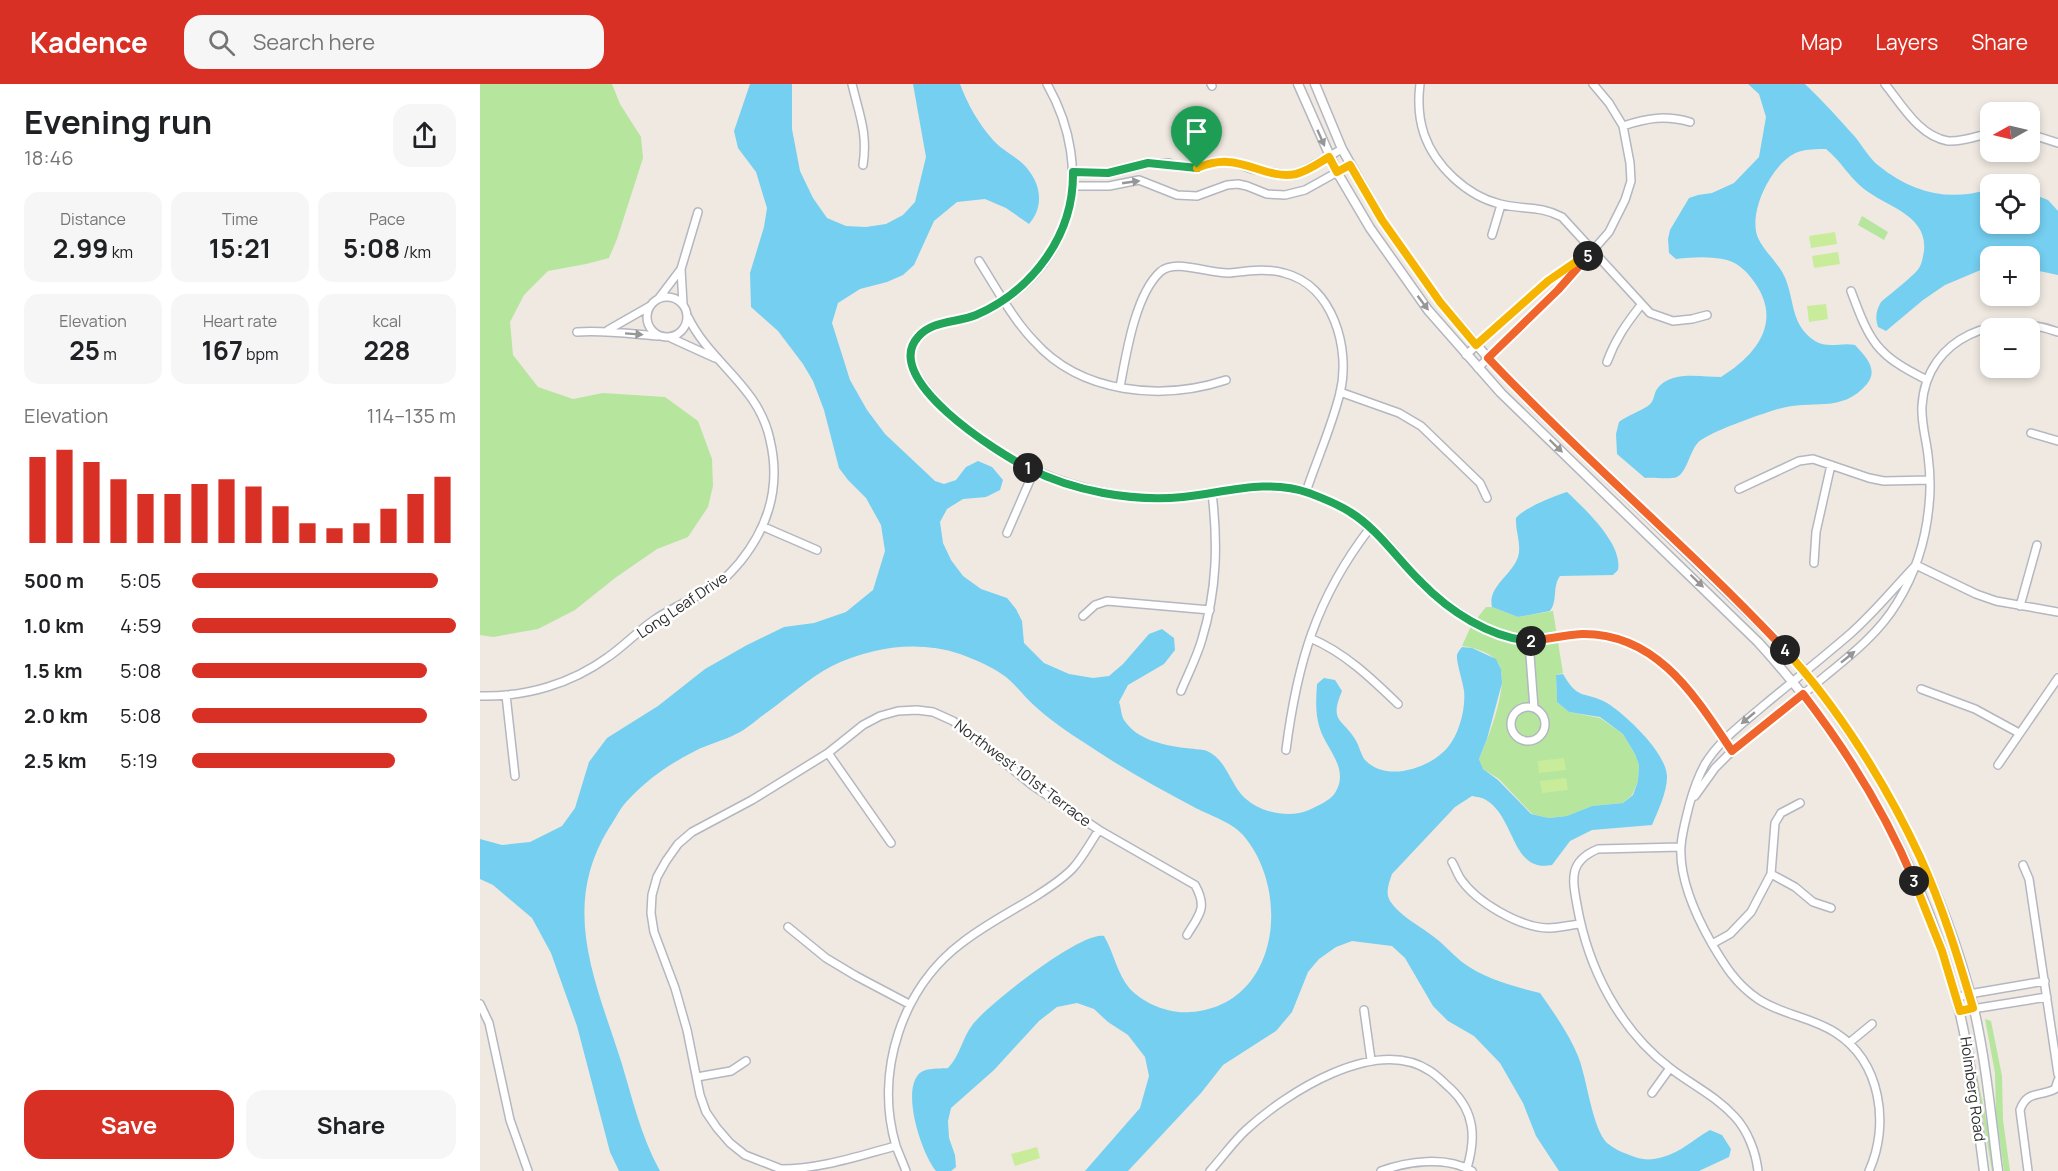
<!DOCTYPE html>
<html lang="en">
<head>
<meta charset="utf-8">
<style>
  :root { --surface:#fff; --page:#f6f6f6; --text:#202124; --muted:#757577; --accent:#d93025 }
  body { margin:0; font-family:Manrope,sans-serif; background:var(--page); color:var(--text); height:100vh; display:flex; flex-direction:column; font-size:22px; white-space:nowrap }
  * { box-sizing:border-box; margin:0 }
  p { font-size:20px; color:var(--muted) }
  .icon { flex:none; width:33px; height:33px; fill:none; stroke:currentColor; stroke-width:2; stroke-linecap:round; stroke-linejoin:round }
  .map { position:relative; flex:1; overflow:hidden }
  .drawer { display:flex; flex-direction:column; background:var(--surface); width:480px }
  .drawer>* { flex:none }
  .needle { width:39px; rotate:262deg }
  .tools { position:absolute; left:1500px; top:18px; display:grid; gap:12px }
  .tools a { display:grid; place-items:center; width:60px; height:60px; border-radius:12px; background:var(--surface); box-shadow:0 3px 9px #0003; font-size:30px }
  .pin { position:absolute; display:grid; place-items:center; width:51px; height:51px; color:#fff; margin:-62px -26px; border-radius:50% 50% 50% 0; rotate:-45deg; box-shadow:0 0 6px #0007 }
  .pin .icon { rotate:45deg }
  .km { position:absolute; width:30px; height:30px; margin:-15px; border-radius:50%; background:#222; color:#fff; font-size:16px; line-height:30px; text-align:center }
  .round { display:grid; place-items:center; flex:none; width:63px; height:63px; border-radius:18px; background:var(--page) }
  .headline { display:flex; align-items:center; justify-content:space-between; height:102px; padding:0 24px }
  h1 { font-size:33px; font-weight:700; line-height:45px }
  .stats { display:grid; grid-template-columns:repeat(3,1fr); gap:9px; height:102px; padding:6px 24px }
  .stats div { display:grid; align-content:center; border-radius:15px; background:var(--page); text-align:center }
  .stats b { font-size:26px; font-weight:700 }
  .stats small { font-size:16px; font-weight:400 }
  .stats p { font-size:16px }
  .chart { height:168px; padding:12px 24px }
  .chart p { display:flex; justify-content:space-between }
  .chart svg { width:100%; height:108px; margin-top:6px; stroke:var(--accent); stroke-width:6 }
  .primary-button { display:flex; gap:12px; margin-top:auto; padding:12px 24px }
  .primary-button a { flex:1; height:69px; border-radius:18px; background:var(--accent); color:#fff; font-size:24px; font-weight:700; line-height:69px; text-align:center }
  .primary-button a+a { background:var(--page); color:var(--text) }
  ul { padding:0 24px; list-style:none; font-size:20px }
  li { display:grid; grid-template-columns:96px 72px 1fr; align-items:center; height:45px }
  li i { height:15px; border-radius:8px; background:var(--accent) }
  header { display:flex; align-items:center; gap:36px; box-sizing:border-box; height:84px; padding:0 30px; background:var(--accent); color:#fff }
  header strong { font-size:28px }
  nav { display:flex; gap:33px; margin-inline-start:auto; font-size:21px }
  .search { width:420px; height:54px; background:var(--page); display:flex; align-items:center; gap:15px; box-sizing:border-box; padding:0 21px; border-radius:18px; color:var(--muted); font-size:22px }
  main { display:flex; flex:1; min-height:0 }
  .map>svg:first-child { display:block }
  .green { fill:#b6e59e }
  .pitch { fill:#c9ec9a }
  .water { fill:#75cff0 }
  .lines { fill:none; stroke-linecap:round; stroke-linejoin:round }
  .minor-casing { stroke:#b4b7c1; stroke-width:10 }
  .tertiary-casing { stroke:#b4b7c1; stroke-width:11 }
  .minor { stroke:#fff; stroke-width:7 }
  .tertiary { stroke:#fff; stroke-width:8 }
  .oneway { fill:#969696 }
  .split-1-casing { stroke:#fff; stroke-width:12 }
  .split-2-casing { stroke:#fff; stroke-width:12 }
  .split-3-casing { stroke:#fff; stroke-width:12 }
  .split-4-casing { stroke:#fff; stroke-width:12 }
  .split-5-casing { stroke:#fff; stroke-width:12 }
  .split-6-casing { stroke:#fff; stroke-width:12 }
  .split-1 { stroke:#22a559; stroke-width:8 }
  .split-2 { stroke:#22a559; stroke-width:8 }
  .split-3 { stroke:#f0652b; stroke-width:8 }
  .split-4 { stroke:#f5b400; stroke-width:8 }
  .split-5 { stroke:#f0652b; stroke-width:8 }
  .split-6 { stroke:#f5b400; stroke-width:8 }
  .labels { text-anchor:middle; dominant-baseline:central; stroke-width:5; stroke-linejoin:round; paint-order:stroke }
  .street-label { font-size:15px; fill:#2e2e2e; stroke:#fff }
</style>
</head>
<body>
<header>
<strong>Kadence</strong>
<div class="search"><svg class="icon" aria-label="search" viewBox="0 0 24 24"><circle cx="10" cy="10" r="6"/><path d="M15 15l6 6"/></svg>Search here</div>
<nav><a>Map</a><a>Layers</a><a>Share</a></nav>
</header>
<main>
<section class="drawer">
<div class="headline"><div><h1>Evening run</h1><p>18:46</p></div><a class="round"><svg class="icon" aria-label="share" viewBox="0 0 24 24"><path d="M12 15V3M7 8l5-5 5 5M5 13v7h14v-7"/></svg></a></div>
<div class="stats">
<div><p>Distance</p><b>2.99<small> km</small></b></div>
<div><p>Time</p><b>15:21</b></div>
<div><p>Pace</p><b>5:08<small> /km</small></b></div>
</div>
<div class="stats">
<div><p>Elevation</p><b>25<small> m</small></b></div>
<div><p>Heart rate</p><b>167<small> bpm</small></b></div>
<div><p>kcal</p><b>228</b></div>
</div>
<div class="chart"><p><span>Elevation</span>114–135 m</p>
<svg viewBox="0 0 160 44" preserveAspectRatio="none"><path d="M5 44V9M15 44V6M25 44V11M35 44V18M45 44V24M55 44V24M65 44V20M75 44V18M85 44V21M95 44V29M105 44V36M115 44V38M125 44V36M135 44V30M145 44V24M155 44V17"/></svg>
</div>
<ul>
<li><b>500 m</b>5:05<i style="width:93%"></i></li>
<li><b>1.0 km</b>4:59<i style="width:100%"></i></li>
<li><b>1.5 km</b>5:08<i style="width:89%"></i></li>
<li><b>2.0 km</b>5:08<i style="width:89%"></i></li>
<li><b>2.5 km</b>5:19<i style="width:77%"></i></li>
</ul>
<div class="primary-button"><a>Save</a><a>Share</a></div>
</section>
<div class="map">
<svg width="1578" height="1087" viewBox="0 0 1578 1087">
  <rect width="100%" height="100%" fill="#efe9e1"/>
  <path class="green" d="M 0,0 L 132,0 L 140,20 L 161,53 L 163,74 L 137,155 L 129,174 L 106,180 L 68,187 L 44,211 L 30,238 L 33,271 L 58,303 L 93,315 L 123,309 L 185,313 L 218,337 L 232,375 L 233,402 L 228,423 L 208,453 L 177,465 L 135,494 L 95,526 L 58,545 L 13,553 L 0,551 Z
    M 1382,132 L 1408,148 L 1404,156 L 1378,141 Z
    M 1006,523 L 1012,523 L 1038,533 L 1073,527 L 1083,589 L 1076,591 L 1077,618 L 1089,628 L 1120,634 L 1143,650 L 1155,670 L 1159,681 L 1158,697 L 1152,711 L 1143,719 L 1112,722 L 1087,732 L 1069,734 L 1052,730 L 1019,695 L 1003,685 L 999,675 C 1008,655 1033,593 1016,576 C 1009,568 992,563 982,562 L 991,542 Z
    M 1505,935 L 1511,937 L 1522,992 L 1523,1036 L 1530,1087 L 1524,1087 L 1516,1029 L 1515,989 Z
    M 1487,942 L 1507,1040 L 1513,1087 L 1512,1087 Z"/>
  <path class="pitch" d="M 1355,148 L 1357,160 L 1331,164 L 1329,152 Z
    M 1358,168 L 1360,180 L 1334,184 L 1332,172 Z
    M 1346,220 L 1348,235 L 1329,238 L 1327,222 Z
    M 1084,674 L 1086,686 L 1059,689 L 1058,677 Z
    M 1086,694 L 1088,706 L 1062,709 L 1060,697 Z
    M 557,1063 L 560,1074 L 535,1082 L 531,1070 Z"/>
  <path class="water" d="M 270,0 L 312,0 L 312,45 L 320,87 L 333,114 L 347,134 L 366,142 L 386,143 L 406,140 L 423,131 L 435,118 L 446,73 L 433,0 L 480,0 C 488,21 498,39 513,56 C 521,65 533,71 542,79 C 560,96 566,120 549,140 L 526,124 L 505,115 L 477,118 L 454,137 L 434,181 L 423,191 L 407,198 L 380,205 L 358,219 L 352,239 L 370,296 L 387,326 L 405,350 L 455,397 L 464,400 L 476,396 L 486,383 L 498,377 L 512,383 L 523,396 L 520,406 L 506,413 L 483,415 L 467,425 L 460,438 L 463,459 L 471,476 L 483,492 L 501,505 L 527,514 L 536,525 L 542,537 L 544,559 L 564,579 L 589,590 L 613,594 L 629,592 L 643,580 L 669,550 L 682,545 L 694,554 L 695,566 L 684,580 L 648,601 L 639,618 C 641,623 641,631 644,636 C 657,656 683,661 705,664 C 711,665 721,665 727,667 C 745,675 750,697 761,710 C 776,728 808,735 829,726 C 837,722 850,717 855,709 C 870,685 847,666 840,645 C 835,630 836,616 837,600 L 844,594 L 855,596 L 862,607 C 849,638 862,634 875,655 C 879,661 881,671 885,676 C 906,699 951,684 968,663 C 979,650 986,624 984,607 C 983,598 976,578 977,571 C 978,568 980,565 982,563 L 992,564 L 1016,575 L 1021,585 L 1022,599 L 1007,655 L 999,675 L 1003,685 L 1018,696 L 1051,730 L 1069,734 L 1087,732 L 1112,722 L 1143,719 L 1153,711 L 1158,697 L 1159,681 L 1155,670 L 1143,650 L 1120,633 L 1089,628 L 1077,618 L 1076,591 L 1083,590 C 1099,618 1104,606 1127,619 C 1146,631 1187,669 1187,693 C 1187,708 1178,727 1172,741 L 1112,746 L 1090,757 L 1072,781 C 1031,789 1036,734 1006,716 C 1002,713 996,713 992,712 L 975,723 L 912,790 C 909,799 905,808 910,817 C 919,831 938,841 950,850 C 962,858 971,869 982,878 C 1005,895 1032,902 1060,909 C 1074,929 1089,950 1098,972 C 1107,994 1112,1044 1127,1059 C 1133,1064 1141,1068 1147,1070 C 1160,1076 1169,1077 1183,1073 C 1201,1068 1214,1055 1230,1046 L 1242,1051 L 1251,1065 L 1249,1073 L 1219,1087 L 1079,1087 L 1056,1052 L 1043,1019 L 1020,979 L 994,952 L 968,937 L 953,922 L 925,874 L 912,862 L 872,857 L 856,863 L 839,875 L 828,888 L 812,928 L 796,947 L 743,981 L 721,1009 L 648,1087 L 605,1087 L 660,1024 L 669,992 L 665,973 L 648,951 L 628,938 L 614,925 L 597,919 L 577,923 L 559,937 L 514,986 L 471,1024 L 468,1037 L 469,1054 L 475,1071 L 476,1083 L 471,1087 L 456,1087 C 442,1070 422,1010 438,991 C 444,983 459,985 468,984 C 480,972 482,954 493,940 C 509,920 601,847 624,852 C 634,869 637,890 650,905 C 665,920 689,930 710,928 C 799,922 812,808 763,751 C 752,738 728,731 712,722 C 680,705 647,687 617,667 C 597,654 575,640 557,624 C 546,615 537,602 526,593 C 513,583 496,576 480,570 C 437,556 392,563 352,582 C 329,594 307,614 286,629 C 276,636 267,645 256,650 C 243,657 228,660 215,667 C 191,679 169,694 150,714 C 141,722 136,734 129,744 C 80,823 115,896 141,977 C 152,1013 161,1053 180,1087 L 139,1087 L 130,1068 L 97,942 L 71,869 L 52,834 L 13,801 L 0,795 L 0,755 L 22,761 L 50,758 L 82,742 L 95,724 L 109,678 L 127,654 L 178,622 L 225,585 L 267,561 L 304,543 L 334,539 L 366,528 L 393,506 L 405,467 L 401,441 L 386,414 L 368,396 L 359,384 L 344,326 L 333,297 L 323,280 L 298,247 L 271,223 L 270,189 L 284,143 L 287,124 L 276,88 L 258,64 L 254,47 Z
    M 1268,0 L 1325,0 C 1343,17 1359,35 1376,54 C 1383,63 1390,75 1399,82 C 1433,109 1469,118 1510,105 L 1510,140 L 1550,140 L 1550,109 L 1568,116 L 1578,127 L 1578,191 L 1550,185 L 1550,172 L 1510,172 L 1510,185 L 1503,185 L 1465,201 L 1443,216 L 1406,247 L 1398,243 C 1395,233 1396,227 1401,218 C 1409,211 1435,191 1439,184 C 1442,180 1443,172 1444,167 C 1448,131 1407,123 1384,105 C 1369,93 1360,76 1346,65 C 1337,65 1327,65 1318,68 C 1293,77 1267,128 1278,154 C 1285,169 1300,180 1306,196 C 1315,220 1311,241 1335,257 C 1348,265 1362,258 1375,261 C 1385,272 1399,285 1387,300 C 1362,330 1331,315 1298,325 C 1276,332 1240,344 1221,356 C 1210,363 1208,388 1197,393 C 1188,396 1175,393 1165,394 L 1137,370 L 1136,350 L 1139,338 C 1148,331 1159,328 1168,322 C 1175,317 1173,311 1177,305 C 1191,286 1221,293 1241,293 C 1275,272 1303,239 1275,199 C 1268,189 1259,179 1247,176 C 1231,172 1213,173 1196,175 L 1189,169 L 1188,155 L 1190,146 L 1209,114 L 1218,111 L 1232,109 L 1254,99 L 1279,73 L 1286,33 L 1279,10 Z
    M 1087,408 C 1105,425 1143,460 1138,486 L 1133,491 L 1080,492 C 1072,503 1078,517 1070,527 L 1038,533 L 1012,523 C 1007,503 1032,491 1038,473 C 1042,460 1035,447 1036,434 C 1044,424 1074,412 1087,408 Z"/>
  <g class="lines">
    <g class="minor-casing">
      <path id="minor" d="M 372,0 C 379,30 388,49 383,81
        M 567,0 C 617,88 593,189 497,231 C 478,239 456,236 440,250 C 428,262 429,280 438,293 C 451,314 469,331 489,346 C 549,393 625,419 702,413 C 744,410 786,395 828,409 C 858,418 885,436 907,459 C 919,472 929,487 942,500 C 958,515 977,528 996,539 C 1012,549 1035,558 1053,557 C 1069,556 1084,551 1100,550 C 1175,547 1215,612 1252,667
        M 731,0 L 732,2
        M 940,0 C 938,16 939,35 944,50 C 955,82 987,112 1020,120 C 1042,126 1059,121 1082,133 L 1170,229 L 1193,237 L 1212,235 L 1227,231
        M 1405,0 C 1422,21 1439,52 1468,57 C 1482,58 1497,52 1510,49
        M 1143,42 C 1167,34 1185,31 1210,38
        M 1550,50 L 1578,59
        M 593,89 L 628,89 L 668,79 L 689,79 L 698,83 L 717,84 L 742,77 L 752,78 L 772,85 L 808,91 L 819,89 L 862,65
        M 593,102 L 629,102 L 659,96 L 697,111 L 717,112 L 747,101 L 758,100 L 767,102 L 787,110 L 805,111 L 825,106 L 870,81
        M 1012,151 L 1021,121
        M 499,177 C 515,202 534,237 554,257 C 601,310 682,317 746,296
        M 1371,207 C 1390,258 1396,271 1447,296
        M167 233a20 20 0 1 1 40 0a20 20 0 1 1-40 0Z
        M 179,214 L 201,185
        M 203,220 L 201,185 L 218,128
        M 128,246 L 170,222
        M 97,248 C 125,246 151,250 178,252
        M 191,254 L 235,274
        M 986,271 L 1068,197 L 1104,173
        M 1127,278 C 1135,256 1146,240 1161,221
        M 998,284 L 1078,206 L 1129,148 L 1145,116 L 1151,97 L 1150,79 L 1143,42 L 1129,19 L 1113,0
        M 640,303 C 646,271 655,211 680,188 C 695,174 728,190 750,189 C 768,187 787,184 804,189 C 853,201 871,265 860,309 C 852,342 837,375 826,408
        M 860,308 L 919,329 L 941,342 L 1000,399 L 1007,414
        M 1551,349 L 1578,357
        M 1259,405 L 1319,377 L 1333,375 L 1389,394 L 1404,397 L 1450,396
        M 284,443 L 337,466
        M 527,449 L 554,387
        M 1334,479 L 1336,448 L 1351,381
        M 1436,481 L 1496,510 L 1516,517 L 1578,528
        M 1540,522 L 1557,461
        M 603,532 L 615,521 L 627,517 L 730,526
        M 830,554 C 864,568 891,594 918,620
        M 1049,558 L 1054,624
        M 1441,605 L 1495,625 L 1539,649
        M 701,607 C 708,590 717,573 722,555 C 737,506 738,459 732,409
        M 26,611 L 35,692
        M 0,612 C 46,613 91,600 128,573 C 144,562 158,547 174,536 C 194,522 217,514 237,500 C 246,495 253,486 260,478 C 289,442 301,402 290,356 C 279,302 230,279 208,233
        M1031 640a17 17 0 1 1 34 0a17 17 0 1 1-34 0Z
        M 806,666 C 817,580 836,514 890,444
        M 348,669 L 411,759
        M 1518,681 L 1578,594
        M 1215,712 L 1235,684 L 1252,667 C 1283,642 1314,618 1344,593 C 1371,571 1399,549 1417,519 C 1435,490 1446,455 1449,421 C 1451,404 1450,387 1448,371 C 1446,354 1441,339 1442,322 C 1446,252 1520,226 1578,248
        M 1201,763 L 1118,765 C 1089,777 1092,794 1097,821 C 1108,884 1139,945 1190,984 C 1212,1001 1236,1012 1255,1033 C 1268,1047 1276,1069 1278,1087
        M 972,778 C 975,783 977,789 980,794 C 996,818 1039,843 1068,844 C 1078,844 1090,841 1100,840
        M 1543,781 L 1549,795 L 1578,990
        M 1291,790 L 1315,803 L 1333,818 L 1351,824
        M 308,843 L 346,874 L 376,892 L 429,920
        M 1232,860 L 1250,850 L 1271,828 L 1291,790 L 1295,739 L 1301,729 L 1320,719
        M 1476,914 L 1489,910 L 1565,897
        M 0,920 L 9,939 L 30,1036 L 48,1087
        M 884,926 L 891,976
        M 1480,927 L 1567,913
        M 1369,959 L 1392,940
        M 217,993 L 251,987 L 266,977
        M 1172,1009 L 1190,984
        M 301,1085 C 341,1085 378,1072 416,1062
        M 301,1087 L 301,1085 L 265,1071 L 250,1059 L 237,1044 L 226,1028 L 220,1011 L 207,946 L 195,904 L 174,848 L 171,829 L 172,811 L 177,793 L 186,777 L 198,760 L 212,748 L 272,716 L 348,669 L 383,641 L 400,632 L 418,627 L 437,626 L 453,628 L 473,637 L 552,701 L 619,746 L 715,801 C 728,824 719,831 707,851
        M 426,1087 C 423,1079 419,1070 416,1062 C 394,988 422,903 483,858 C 505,841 530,828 553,814 C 567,805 582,796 593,784 C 603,773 610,759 619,746
        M 730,1087 C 742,1074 753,1058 766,1046 C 806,1009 896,951 950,987 C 958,992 964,999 971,1005 C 995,1028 996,1054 987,1084
        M 901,1087 C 928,1077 966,1072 992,1087
        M 1389,1087 C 1410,1041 1401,978 1356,949 C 1332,933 1302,931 1278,915 C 1256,900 1245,882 1232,860 C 1216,832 1199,794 1201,762 C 1202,748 1206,735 1209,722 C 1213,707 1218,693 1225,680 C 1240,656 1262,640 1283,622 C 1312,598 1341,575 1370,550 C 1394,529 1414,504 1436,481
        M 1548,1087 L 1540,1026 C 1547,1006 1560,1013 1575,1005 L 1578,996"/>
    </g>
    <g class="tertiary-casing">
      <path id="tertiary" d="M 818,0 L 857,88 L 890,144 L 948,226 L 1021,309 L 1278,558 C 1373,662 1448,791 1480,930 C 1492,981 1497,1035 1504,1087
        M 835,0 L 862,65 L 902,136 L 960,218 L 1008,274 L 1054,322 L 1288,548 C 1300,561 1314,574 1325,588 C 1403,687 1464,802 1494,925 C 1506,977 1511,1033 1518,1087"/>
    </g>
    <use href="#minor" class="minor"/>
    <use href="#tertiary" class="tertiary"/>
  </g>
  <defs><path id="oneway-solid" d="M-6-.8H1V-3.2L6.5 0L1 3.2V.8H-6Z" transform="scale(1.5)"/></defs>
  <g class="oneway">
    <use href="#oneway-solid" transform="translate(841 54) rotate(66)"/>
    <use href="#oneway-solid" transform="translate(651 98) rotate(-8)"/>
    <use href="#oneway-solid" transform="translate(943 219) rotate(53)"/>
    <use href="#oneway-solid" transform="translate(154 250) rotate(4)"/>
    <use href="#oneway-solid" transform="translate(1076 362) rotate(44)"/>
    <use href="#oneway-solid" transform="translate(1217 497) rotate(44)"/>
    <use href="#oneway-solid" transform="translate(1368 573) rotate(-39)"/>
    <use href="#oneway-solid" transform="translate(1268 634) rotate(140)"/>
  </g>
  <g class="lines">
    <g class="split-1-casing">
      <path id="split-1" d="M 548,384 C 518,369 400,295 438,253 C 452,236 477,239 496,231 C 553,206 594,151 593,88 L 628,89 L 668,79 L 717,84"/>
    </g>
    <g class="split-2-casing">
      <path id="split-2" d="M 548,384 C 593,407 652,418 703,413 C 744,409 787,394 829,409 C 842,414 858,420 870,428 C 899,446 917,475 941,498 C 969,527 1010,554 1051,557"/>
    </g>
    <g class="split-3-casing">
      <path id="split-3" d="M 1051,557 C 1068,555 1085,551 1102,550 C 1177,549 1215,612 1252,667 L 1323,610 C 1367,667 1406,730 1434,797"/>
    </g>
    <g class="split-4-casing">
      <path id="split-4" d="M 1305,566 C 1358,623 1407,702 1440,773 C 1462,821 1478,873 1493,924 L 1480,927 L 1462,867 L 1434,797"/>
    </g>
    <g class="split-5-casing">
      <path id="split-5" d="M 1108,172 L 1078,206 L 1008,274 C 1103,375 1210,464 1305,566"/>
    </g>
    <g class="split-6-casing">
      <path id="split-6" d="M 717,84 C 727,80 737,77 748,78 C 771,79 792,95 816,90 C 828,87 839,79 849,73 L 857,88 L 870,81 L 902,136 L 960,218 L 996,261 L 1068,197 L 1113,166 L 1108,172"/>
    </g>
    <use href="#split-1" class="split-1"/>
    <use href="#split-2" class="split-2"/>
    <use href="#split-3" class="split-3"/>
    <use href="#split-4" class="split-4"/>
    <use href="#split-5" class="split-5"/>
    <use href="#split-6" class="split-6"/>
  </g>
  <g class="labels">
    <g class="street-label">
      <text transform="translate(202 521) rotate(-34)">Long Leaf Drive</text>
      <text transform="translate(543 689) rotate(37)">Northwest 101st Terrace</text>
      <text transform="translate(1493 1005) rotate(82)">Holmberg Road</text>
    </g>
  </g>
</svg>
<div class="tools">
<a><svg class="needle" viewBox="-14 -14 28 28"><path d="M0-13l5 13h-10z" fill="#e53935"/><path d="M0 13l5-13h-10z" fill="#757577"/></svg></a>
<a><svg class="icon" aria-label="locate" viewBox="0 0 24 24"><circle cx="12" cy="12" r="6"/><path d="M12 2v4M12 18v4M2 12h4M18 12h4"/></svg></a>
<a>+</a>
<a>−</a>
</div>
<div class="pin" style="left:717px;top:84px;background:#1e9e55"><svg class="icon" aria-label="arrive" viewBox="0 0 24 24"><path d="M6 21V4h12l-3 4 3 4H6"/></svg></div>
<b class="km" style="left:548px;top:384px">1</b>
<b class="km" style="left:1051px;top:557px">2</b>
<b class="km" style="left:1434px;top:797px">3</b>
<b class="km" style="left:1305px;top:566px">4</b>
<b class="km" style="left:1108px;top:172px">5</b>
</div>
</main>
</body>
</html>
